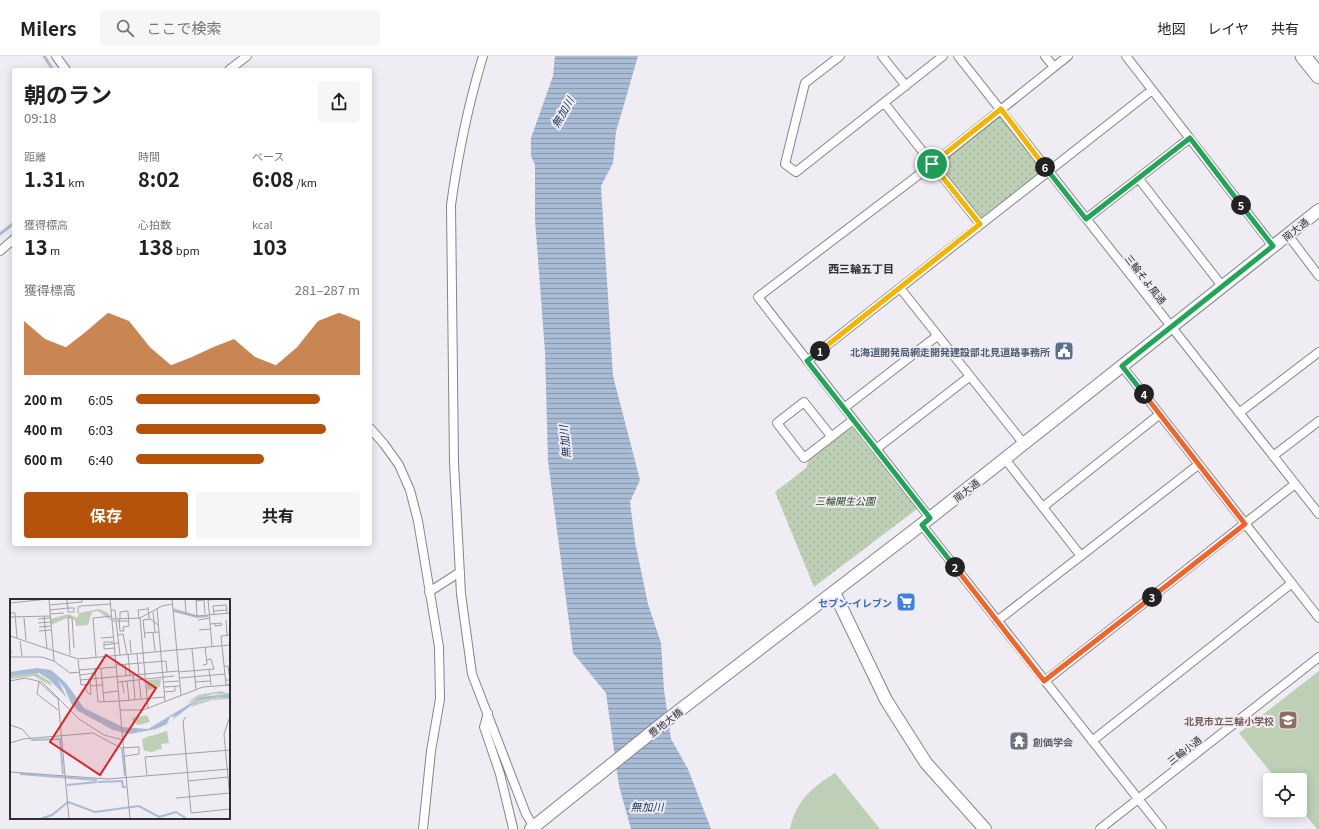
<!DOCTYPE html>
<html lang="ja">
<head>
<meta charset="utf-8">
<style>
  :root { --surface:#fff; --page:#f6f6f6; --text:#222; --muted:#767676; --line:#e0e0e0; --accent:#b45309 }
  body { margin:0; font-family:Georgia,"Noto Sans JP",serif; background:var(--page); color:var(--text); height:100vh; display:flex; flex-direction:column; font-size:15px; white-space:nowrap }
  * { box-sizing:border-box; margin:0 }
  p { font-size:13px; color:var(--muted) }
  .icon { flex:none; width:22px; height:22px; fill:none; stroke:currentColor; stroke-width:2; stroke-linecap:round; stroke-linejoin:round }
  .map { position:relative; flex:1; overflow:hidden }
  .panel { position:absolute; left:12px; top:12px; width:360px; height:478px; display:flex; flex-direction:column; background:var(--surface); border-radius:4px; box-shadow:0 2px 10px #0003 }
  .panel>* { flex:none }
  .controls { position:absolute; left:1263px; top:717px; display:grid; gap:8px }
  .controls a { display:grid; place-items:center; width:44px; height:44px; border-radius:4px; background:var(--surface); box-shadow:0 2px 10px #0003; font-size:20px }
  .pin { position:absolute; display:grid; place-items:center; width:34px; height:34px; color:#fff; margin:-17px; border:2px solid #fff; border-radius:50%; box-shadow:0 1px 4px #0007 }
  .km { position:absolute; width:20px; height:20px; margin:-10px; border-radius:50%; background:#222; color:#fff; font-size:11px; line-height:20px; text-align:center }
  .round { display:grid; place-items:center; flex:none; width:42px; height:42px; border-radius:4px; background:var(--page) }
  .head { display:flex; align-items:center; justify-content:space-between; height:68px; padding:0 12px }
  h1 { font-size:22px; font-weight:700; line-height:30px }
  .stats { display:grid; grid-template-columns:repeat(3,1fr); gap:6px; height:68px; padding:4px 12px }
  .stats div { display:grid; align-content:center }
  .stats b { font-size:20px; font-weight:700 }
  .stats small { font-size:11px; font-weight:400 }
  .stats p { font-size:11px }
  .chart { height:112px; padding:8px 12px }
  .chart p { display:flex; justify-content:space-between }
  .chart svg { width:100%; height:72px; margin-top:4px; fill:var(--accent); opacity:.7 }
  .primary-button { display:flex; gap:8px; margin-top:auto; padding:8px 12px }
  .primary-button a { flex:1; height:46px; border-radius:4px; background:var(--accent); color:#fff; font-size:16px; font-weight:700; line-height:46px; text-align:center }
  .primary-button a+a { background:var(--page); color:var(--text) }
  ul { padding:0 12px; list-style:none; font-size:13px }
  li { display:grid; grid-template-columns:64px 48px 1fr; align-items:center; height:30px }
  li i { height:10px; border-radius:5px; background:var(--accent) }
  header { display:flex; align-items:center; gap:24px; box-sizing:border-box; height:56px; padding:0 20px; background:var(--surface); border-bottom:1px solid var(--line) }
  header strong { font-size:19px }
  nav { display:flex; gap:22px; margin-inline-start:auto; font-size:14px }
  .search { width:280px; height:36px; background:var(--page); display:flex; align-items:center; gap:10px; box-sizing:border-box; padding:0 14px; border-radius:4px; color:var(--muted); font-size:15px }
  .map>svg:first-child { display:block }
  .grass { fill:url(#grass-dots) }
  .garden { fill:#bdcfb4 }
  .water { fill:url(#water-rules) }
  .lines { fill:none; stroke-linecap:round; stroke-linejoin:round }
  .stream { stroke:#a9bcd5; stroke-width:3 }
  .street-casing { stroke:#86848b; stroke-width:10 }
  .secondary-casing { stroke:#86848b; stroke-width:14 }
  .highway-casing { stroke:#86848b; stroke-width:17 }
  .street { stroke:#fff; stroke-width:8 }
  .secondary { stroke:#fff; stroke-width:12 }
  .highway { stroke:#fff; stroke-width:15 }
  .split-1-casing { stroke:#fff; stroke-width:8 }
  .split-2-casing { stroke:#fff; stroke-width:8 }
  .split-3-casing { stroke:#fff; stroke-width:8 }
  .split-4-casing { stroke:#fff; stroke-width:8 }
  .split-5-casing { stroke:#fff; stroke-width:8 }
  .split-6-casing { stroke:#fff; stroke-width:8 }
  .split-7-casing { stroke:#fff; stroke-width:8 }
  .split-1 { stroke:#f5b400; stroke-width:5 }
  .split-2 { stroke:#22a559; stroke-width:5 }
  .split-3 { stroke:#f0652b; stroke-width:5 }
  .split-4 { stroke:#f0652b; stroke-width:5 }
  .split-5 { stroke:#22a559; stroke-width:5 }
  .split-6 { stroke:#22a559; stroke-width:5 }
  .split-7 { stroke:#f5b400; stroke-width:5 }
  .labels { text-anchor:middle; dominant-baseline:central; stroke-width:4; stroke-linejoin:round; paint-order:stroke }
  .street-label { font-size:10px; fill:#2f2e31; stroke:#efecf4 }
  .service-label { font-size:10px; font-weight:bold; fill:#4e5e75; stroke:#efecf4; text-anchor:end }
  .park-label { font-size:10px; font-style:italic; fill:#2d471e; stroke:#efecf4 }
  .shop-label { font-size:10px; font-weight:bold; fill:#366cbe; stroke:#efecf4; text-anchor:end }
  .education-label { font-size:10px; font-weight:bold; fill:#785e54; stroke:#efecf4; text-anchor:end }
  .worship-label { font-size:10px; font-weight:bold; fill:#5b616d; stroke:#efecf4; text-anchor:start }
  .water-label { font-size:11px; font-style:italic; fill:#213d62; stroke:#efecf4 }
  .neighbourhood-label { font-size:11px; font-weight:bold; fill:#2f2e31; stroke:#efecf4 }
  .inset-river { fill:none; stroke:#a9bcd5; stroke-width:2 }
  .inset-road { fill:none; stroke:#a2a0a6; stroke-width:1 }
  .view { fill:#d62828; fill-opacity:0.15; stroke:#d62828; stroke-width:2 }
  .inset-edge { fill:none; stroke:#2f2e31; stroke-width:2 }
</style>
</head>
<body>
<header>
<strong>Milers</strong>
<div class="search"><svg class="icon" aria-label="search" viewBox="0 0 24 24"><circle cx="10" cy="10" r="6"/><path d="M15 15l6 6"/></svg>ここで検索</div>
<nav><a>地図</a><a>レイヤ</a><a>共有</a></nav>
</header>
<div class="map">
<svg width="1319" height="773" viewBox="0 0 1319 773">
  <defs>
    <pattern id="grass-dots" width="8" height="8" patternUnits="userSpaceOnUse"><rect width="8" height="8" fill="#bdcfb4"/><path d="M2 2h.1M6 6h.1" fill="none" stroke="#a3b29b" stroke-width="1.8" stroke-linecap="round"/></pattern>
    <pattern id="water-rules" width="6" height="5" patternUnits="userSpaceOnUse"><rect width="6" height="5" fill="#a9bcd5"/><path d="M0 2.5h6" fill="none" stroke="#8a99ad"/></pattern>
  </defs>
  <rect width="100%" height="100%" fill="#efecf4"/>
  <path class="grass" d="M 1000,59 L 1042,115 L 981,162 L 938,108 Z
    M 852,370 L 917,453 L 814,531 L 775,436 L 806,412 L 809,404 Z"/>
  <path class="garden" d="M 1319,615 L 1319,773 L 1317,773 L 1300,752 L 1300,724 L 1277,724 L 1239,677 Z
    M 835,717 L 880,773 L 790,773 C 796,745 811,732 835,717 Z"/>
  <path class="water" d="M 555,0 L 638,0 L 616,76 L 613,107 L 601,130 L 613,320 L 640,424 L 630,446 L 635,486 L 648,548 L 661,587 L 664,634 L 671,683 L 688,713 L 711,773 L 631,773 L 619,730 L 606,637 L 573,597 L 548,405 L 545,296 L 535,164 L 535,109 L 531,100 L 531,82 L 553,20 Z"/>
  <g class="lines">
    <path class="stream" d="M 44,0 L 53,14
      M 0,178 L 14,167"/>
    <g class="street-casing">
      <path id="street" d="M 56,0 L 66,14
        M 483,0 C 468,49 458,99 451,149 L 454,407 L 461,538 L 472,618 L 526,758 L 534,771
        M 840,0 L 805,27 L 785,108 L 796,116 L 943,0
        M 882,0 L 906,30
        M 958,0 L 1319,458
        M 1045,0 L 1054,11
        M 1126,0 L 1273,190
        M 229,14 L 247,0
        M 885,48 L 980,168
        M 1139,123 L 1222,230
        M 1086,163 L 1190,82
        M 1288,179 L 1319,220
        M 0,195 L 14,183
        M 900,232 L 1024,388
        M 807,305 L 1152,34
        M 1122,310 L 1319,562
        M 844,352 L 937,280
        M 1239,357 L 1319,296
        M 370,372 L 384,388 L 399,409 L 410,434 L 418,465 L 439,591 L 440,643 L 431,695 L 423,773
        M 831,380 L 804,346 L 777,367 L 804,402 L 853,364
        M 876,393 L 969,321
        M 1273,400 L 1319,365
        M 1005,403 L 1081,500
        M 1043,451 L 1160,358
        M 930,462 L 758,241 L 933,108 L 1068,0
        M 922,469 L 1162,773
        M 429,536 L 460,516
        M 997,565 L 1198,409
        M 1045,625 L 1295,428
        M 488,657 L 484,671 L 500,718 L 513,772
        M 1092,685 L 1292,527
        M 1100,773 L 1319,601"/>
    </g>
    <g class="secondary-casing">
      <path id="secondary" d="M 834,536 L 886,644 L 926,707 L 985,773
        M 531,773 L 667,664 L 930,462 L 1319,154"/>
    </g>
    <g class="highway-casing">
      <path id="highway" d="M 1303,0 L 1319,20"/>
    </g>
    <use href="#street" class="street"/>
    <use href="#secondary" class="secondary"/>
    <use href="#highway" class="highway"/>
  </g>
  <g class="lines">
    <g class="split-1-casing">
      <path id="split-1" d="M 820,295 L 980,168 L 932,108"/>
    </g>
    <g class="split-2-casing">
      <path id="split-2" d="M 820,295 L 807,305 L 930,462 L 922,469 L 955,511"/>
    </g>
    <g class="split-3-casing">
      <path id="split-3" d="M 955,511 L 1044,625 L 1152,541"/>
    </g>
    <g class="split-4-casing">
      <path id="split-4" d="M 1144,338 L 1245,468 L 1152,541"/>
    </g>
    <g class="split-5-casing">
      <path id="split-5" d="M 1144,338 L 1122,310 L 1273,190 L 1241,149"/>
    </g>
    <g class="split-6-casing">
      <path id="split-6" d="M 1045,111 L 1086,163 L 1190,82 L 1241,149"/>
    </g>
    <g class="split-7-casing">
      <path id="split-7" d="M 932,108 L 1001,53 L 1045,111"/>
    </g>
    <use href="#split-1" class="split-1"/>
    <use href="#split-2" class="split-2"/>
    <use href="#split-3" class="split-3"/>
    <use href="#split-4" class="split-4"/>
    <use href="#split-5" class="split-5"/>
    <use href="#split-6" class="split-6"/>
    <use href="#split-7" class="split-7"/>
  </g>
  <defs>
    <g id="civic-square" transform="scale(1)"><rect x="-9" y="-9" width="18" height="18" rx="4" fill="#5c6f8a" stroke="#efecf4"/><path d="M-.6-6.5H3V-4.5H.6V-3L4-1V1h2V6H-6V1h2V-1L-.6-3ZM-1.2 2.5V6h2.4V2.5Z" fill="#fff"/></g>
    <g id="supermarket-square" transform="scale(1)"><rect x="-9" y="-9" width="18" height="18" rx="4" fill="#3f7fe0" stroke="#efecf4"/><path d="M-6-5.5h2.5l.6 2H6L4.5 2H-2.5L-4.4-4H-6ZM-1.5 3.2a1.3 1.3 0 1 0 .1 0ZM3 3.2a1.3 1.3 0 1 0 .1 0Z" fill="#fff"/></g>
    <g id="school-square" transform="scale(1)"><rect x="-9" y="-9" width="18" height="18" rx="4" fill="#8d6e63" stroke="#efecf4"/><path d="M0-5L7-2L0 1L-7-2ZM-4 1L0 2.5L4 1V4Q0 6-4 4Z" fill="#fff"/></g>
    <g id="temple-square" transform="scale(1)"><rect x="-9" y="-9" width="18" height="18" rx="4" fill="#6b7280" stroke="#efecf4"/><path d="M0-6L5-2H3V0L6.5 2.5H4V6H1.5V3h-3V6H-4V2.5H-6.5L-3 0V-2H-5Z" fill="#fff"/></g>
  </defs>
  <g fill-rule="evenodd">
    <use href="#civic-square" x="1064" y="295"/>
    <use href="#supermarket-square" x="906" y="546"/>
    <use href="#school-square" x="1288" y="664"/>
    <use href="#temple-square" x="1019" y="685"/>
  </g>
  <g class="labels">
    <g class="street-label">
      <text transform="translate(1295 173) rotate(-38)">南大通</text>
      <text transform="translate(1146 223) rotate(52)">三輪そよ風通</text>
      <text transform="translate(966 434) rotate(-38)">南大通</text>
      <text transform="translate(665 666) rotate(-38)">豊地大橋</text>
      <text transform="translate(1184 694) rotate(-38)">三輪小通</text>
    </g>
    <g class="service-label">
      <text x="1050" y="295">北海道開発局網走開発建設部北見道路事務所</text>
    </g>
    <g class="park-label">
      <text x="845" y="444">三輪開生公園</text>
    </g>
    <g class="shop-label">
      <text x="892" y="546">セブン-イレブン</text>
    </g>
    <g class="education-label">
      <text x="1274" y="664">北見市立三輪小学校</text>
    </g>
    <g class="worship-label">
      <text x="1033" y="685">創価学会</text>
    </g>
    <g class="water-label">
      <text transform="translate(562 56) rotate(-60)">無加川</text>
      <text transform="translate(564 386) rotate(-95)">無加川</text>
      <text x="647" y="750">無加川</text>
    </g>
    <g class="neighbourhood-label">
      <text x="861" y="212">西三輪五丁目</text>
    </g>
  </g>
  <g transform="translate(10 543)">
    <rect width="220" height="220" fill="#efecf4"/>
    <path d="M 89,10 L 98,14 L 102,22 L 88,12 L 82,13 L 78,26 L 66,27 L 65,21 L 59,18 L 41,26 L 40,20 L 59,15 L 67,19 L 69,14 ZM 157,132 L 159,144 L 151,145 L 152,150 L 134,152 L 132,140 Z" fill="#bdcfb4"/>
    <path d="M 26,74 L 41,83 L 42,87 L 24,77 L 0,80 L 0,77 ZM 211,92 L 220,95 L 203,95 L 177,104 L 188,96 ZM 211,98 L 218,100 L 202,101 L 181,108 L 185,103 Z" fill="#bdcfb4"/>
    <path d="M 151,80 L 150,88 L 137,91 L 137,81 ZM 137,116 L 140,123 L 128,126 L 123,123 L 122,119 ZM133 145a8 8 0 1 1 16 0a8 8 0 1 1-16 0Z" fill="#bdcfb4"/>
    <path d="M 27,69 L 41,71 L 56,84 L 74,109 L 113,128 L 138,130 L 191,98 L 216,95 L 220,95 L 220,100 L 210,98 L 187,102 L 162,121 L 165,117 L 160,118 L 157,125 L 146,130 L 120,135 L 103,131 L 68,112 L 61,104 L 55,90 L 48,81 L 57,99 L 40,81 L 29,74 L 0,77 L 0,73 Z" fill="#a9bcd5"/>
    <path class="inset-river" d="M 164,12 L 187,18 L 198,17M 21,141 L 50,140 L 53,175M 112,150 L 115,177M 10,175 L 87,181M 88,183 L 112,182 L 113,188 L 116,188M 57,186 L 87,183M 30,220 L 42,216 L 58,203 L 85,213 L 129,207 L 149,218 L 166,213 L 177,220"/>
    <path class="inset-road" d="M 39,0 L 44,62M 100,0 L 120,220M 162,0 L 171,96M 186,0 L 187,17M 198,0 L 202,47M 175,1 L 176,14M 198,1 L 212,0M 186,2 L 194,1 L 195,15M 0,4 L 38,0M 39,6 L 72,3 L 72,0M 138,8 L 139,19 L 148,26M 147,10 L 155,102M 163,10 L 187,17 L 220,14M 40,11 L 58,9 L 64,9 L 64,13 L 58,13 L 58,9 L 57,4 L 57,0M 101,11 L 105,11 L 106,20M 204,12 L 217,11M 143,13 L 145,33M 0,14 L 5,14 L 7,39M 68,14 L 68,8 L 71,7 L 101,5M 40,15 L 54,14M 204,15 L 203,7 L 216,6 L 217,14M 34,17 L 37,50M 0,18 L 40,17M 14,19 L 16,41M 130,19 L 138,110M 28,20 L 40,19M 102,20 L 130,19 L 152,7 L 162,5M 109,20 L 110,32 L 114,32 L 113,28 L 119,27 L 118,12 L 110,13 L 110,20M 129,20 L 128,11 L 138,10M 188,21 L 200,19M 216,21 L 217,36M 102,22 L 119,22M 106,22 L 110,56M 28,24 L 41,23M 200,25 L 211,24 L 212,26 L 205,27 L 205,24M 29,28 L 41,27M 189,31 L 201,30M 29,32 L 41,31M 134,34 L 149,33M 143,34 L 145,52M 108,36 L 113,35 L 117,55M 220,36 L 211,37 L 216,86 L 220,85M 0,37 L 68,60 L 220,46M 91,39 L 104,38M 135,39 L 133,21 L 140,20M 120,41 L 121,54M 10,42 L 12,57M 0,43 L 1,55M 103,43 L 94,43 L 94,50 L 105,49M 94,46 L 108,44M 182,50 L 186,90M 118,55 L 120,76M 127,55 L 129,76M 60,56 L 58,18 L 62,19 L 64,49M 0,58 L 32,58 L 44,62 L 60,74 L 70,73M 86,58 L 83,19 L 102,17M 68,61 L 71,86 L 80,85M 115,65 L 116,77M 106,66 L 156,62 L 157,73M 193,66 L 197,65 L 195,48M 214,67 L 218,67 L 220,81 L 215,81M 85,69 L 88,103 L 109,102M 91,69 L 94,103M 69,71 L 106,68M 199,71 L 201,86M 168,73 L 204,70 L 201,60 L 196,61M 70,76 L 85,74M 123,76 L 125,101M 169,79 L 215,75M 80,80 L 81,96M 70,81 L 168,72M 129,81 L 131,100M 0,82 L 15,79 L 32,83 L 69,120 L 94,136 L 113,141M 112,82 L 114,94M 117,82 L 119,102M 29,83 L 49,101M 29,83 L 27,95 L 48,111M 108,83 L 164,77M 154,83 L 169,82M 185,83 L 200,82M 75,85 L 76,91 L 80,96M 80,87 L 92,86M 154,88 L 170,87M 154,93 L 165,92 L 165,87M 93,94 L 108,92M 48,99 L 59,220M 110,102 L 155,98M 110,111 L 133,111 L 193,88 L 220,86M 220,117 L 214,135 L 220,200M 176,118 L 173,122 L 181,214 L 220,210M 0,126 L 12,130 L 21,140M 0,144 L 13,140 L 83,134 L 111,149 L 129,148 L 129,155 L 115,157M 0,173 L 98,180 L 220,170M 137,176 L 135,158 L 220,151M 178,182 L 218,178M 166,199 L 220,194"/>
    <path class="view" d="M 96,56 L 146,89 L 90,176 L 40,143 Z"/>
    <rect width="220" height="220" class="inset-edge"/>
  </g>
</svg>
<div class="controls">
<a><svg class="icon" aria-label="locate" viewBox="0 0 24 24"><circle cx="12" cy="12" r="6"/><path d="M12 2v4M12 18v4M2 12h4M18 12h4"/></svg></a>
</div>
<div class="pin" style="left:932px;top:108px;background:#1e9e55"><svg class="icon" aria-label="arrive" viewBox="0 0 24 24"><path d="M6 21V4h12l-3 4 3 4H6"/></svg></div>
<b class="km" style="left:820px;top:295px">1</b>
<b class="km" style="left:955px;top:511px">2</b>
<b class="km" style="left:1152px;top:541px">3</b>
<b class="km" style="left:1144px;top:338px">4</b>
<b class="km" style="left:1241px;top:149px">5</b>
<b class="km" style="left:1045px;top:111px">6</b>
<section class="panel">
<div class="head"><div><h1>朝のラン</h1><p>09:18</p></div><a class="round"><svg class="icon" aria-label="share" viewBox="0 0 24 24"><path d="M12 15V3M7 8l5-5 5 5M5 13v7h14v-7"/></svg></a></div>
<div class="stats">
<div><p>距離</p><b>1.31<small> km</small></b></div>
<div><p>時間</p><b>8:02</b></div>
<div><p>ペース</p><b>6:08<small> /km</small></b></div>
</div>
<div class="stats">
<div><p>獲得標高</p><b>13<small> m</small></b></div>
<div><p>心拍数</p><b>138<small> bpm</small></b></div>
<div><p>kcal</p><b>103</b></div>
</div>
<div class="chart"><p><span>獲得標高</span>281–287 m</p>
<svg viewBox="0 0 160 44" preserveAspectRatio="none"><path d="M0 44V11L10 22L20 27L30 17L40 6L50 11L60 27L70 38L80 33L90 27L100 22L110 33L120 38L130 27L140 11L150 6L160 11V44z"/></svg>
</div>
<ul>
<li><b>200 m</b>6:05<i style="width:82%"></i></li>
<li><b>400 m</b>6:03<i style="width:85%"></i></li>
<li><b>600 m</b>6:40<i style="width:57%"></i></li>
</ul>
<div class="primary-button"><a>保存</a><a>共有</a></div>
</section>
</div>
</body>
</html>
